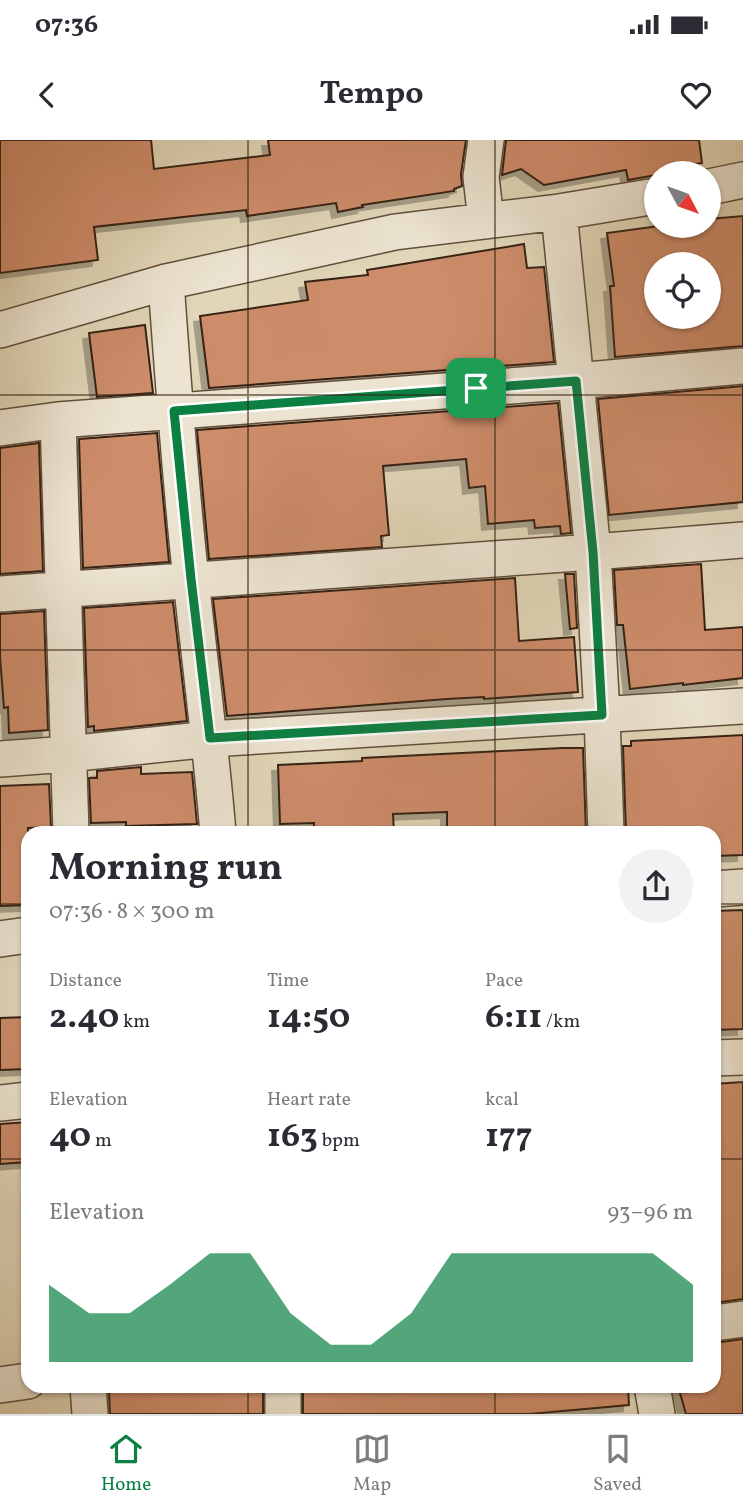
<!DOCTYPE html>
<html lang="en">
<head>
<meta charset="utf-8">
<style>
  :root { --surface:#fff; --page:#f2f2f3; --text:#2b2b33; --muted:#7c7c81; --line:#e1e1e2; --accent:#0b8043 }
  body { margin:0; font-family:Vollkorn,serif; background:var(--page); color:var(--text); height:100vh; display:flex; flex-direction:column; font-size:26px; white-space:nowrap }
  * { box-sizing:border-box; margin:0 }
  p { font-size:23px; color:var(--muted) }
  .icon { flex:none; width:38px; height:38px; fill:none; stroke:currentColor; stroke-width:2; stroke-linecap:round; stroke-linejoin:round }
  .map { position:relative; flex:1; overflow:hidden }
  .side { position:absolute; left:21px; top:686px; width:700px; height:567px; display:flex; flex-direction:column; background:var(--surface); border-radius:21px; box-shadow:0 2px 5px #0004 }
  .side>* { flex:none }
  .needle { width:46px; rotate:131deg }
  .buttons { position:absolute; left:644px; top:21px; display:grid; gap:14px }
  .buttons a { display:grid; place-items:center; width:77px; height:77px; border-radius:50%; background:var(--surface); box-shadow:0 2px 5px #0004; font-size:35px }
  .pin { position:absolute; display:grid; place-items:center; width:60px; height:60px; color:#fff; margin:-30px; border-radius:14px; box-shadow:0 4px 10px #0006 }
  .round { display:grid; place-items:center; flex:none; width:74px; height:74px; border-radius:37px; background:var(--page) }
  .summary { display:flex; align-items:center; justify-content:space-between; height:119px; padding:0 28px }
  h1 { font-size:38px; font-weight:700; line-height:52px }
  .figures { display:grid; grid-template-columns:repeat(3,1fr); gap:10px; height:119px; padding:7px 28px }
  .figures div { display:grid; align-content:center }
  .figures b { font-size:35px; font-weight:700 }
  .figures small { font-size:19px; font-weight:400 }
  .figures p { font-size:19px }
  .chart { height:196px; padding:14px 28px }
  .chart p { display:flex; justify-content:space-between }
  .chart svg { width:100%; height:126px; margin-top:7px; fill:var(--accent); opacity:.7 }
  .status { display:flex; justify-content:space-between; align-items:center; height:49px; padding:0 35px; background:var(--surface); direction:ltr }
  .status svg { height:19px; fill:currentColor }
  header { display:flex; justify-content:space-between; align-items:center; height:91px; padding:0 28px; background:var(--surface); font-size:32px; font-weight:700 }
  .menu { display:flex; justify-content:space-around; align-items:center; height:98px; border-top:2px solid var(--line); background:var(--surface); font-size:19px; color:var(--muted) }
  .menu a { display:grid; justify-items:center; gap:4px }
  .menu .on { color:var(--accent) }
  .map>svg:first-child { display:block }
  .building { fill:#cd8c6b; stroke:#362212; stroke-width:2; fill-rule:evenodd; filter:url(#shadow) }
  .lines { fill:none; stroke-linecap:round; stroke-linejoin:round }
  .minor-casing { stroke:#614f3c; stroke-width:38 }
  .minor { stroke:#ece4d1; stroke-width:35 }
  .route-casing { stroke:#fff; stroke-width:14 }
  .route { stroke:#0b8043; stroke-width:9 }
  .grid { fill:none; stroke:#362212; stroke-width:2; stroke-opacity:0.55 }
</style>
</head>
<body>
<div class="status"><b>07:36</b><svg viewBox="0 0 49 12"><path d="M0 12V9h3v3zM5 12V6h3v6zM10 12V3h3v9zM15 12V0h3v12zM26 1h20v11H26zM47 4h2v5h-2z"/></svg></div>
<header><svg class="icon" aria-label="back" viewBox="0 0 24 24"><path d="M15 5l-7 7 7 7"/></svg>Tempo<svg class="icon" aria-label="heart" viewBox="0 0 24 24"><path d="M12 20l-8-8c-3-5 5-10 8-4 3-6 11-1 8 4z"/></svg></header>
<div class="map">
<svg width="743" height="1274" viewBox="0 0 743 1274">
  <defs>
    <filter id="shadow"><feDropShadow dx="-6" dy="6" stdDeviation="0" flood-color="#0004"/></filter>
  </defs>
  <rect width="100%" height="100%" fill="#e1d6b8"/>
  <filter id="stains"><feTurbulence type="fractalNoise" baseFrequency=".00286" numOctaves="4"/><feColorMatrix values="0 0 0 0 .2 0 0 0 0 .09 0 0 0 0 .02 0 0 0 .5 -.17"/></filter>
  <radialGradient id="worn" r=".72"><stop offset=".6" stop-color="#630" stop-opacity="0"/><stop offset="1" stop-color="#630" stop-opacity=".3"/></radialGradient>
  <path class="building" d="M 0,0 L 151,0 L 154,29 L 270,15 L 268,0 L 466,0 L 461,34 L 462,46 L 454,49 L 454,51 L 362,65 L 363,67 L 338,72 L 336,63 L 247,76 L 246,70 L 94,87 L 98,120 L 0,133 Z
    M 506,0 L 699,0 L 702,23 L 664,29 L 665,33 L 656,33 L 656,35 L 628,40 L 626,30 L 544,45 L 521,29 L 502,35 Z
    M 743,76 L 743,206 L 615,217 L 610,146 L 614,146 L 607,93 L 659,86 L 709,86 L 709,79 ZM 656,124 L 709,124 L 709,177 L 656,177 Z
    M 524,104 L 527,128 L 544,127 L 554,222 L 209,248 L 200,176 L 308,160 L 305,142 L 368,135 L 367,130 Z
    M 145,185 L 153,253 L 97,257 L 89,193 Z
    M 743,246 L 743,362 L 609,375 L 598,259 Z
    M 558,263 L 571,393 L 561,394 L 560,386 L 535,388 L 534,380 L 488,384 L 485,346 L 469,348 L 466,319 L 383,326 L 389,395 L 381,396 L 382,407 L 209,419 L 197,290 Z
    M 157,293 L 169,422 L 83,428 L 79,299 Z
    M 39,303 L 43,431 L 0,434 L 0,308 Z
    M 701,424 L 705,490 L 743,487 L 743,538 L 683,545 L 683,543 L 630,549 L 623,485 L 617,485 L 614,430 Z
    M 565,434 L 574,434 L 577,488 L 570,489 Z
    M 515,438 L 519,501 L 574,497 L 578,552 L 484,559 L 484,557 L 447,559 L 227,576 L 213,459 Z
    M 173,462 L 187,581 L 94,591 L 94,586 L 88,587 L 84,468 Z
    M 44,471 L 48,590 L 9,593 L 8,567 L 4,568 L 0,517 L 0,474 Z
    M 743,595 L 743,715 L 714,716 L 714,693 L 626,693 L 623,606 L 631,606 L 631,601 Z
    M 562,608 L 583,608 L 586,693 L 447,693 L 447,672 L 393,674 L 394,693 L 314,693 L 314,683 L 280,684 L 278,625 L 362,621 L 362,618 Z
    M 141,627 L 141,634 L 192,632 L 197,684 L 126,686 L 126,682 L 91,683 L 89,638 L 97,638 L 97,631 Z
    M 49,644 L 51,687 L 28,688 L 28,765 L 0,766 L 0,646 Z
    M 743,770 L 743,889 L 714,890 L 714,771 Z
    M 28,877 L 28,929 L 0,930 L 0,878 Z
    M 743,942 L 743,1159 L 714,1163 L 714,944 Z
    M 28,982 L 28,1022 L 0,1024 L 0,984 Z
    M 743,1199 L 743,1274 L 686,1274 L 678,1246 L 714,1246 L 714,1203 Z
    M 189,1246 L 263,1246 L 263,1274 L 110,1274 L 109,1251 L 189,1248 Z
    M 303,1246 L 628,1246 L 629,1265 L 530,1274 L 303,1274 Z"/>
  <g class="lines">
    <g class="minor-casing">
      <path id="minor" d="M 486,0 L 481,37 L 486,80
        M 709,47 L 743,40
        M 559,72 L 593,412 L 602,575 L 606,693
        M 166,142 C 173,241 180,340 191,439 C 200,524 211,608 218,693
        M 0,190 L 166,142 L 395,92 L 559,72 L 656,56
        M 58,280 L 71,693
        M 0,288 L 58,280 L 576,241 L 743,226
        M 0,454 L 593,412 L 743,400
        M 0,619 L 68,614 L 210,599 L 743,566
        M 714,749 L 743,747
        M 0,799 L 28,795
        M 714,918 L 743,917
        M 0,963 L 28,960
        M 714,1183 L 743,1179
        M 0,1245 L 28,1241
        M 88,1246 L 90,1274
        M 283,1246 L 283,1274
        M 652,1246 L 657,1274"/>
    </g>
    <use href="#minor" class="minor"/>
  </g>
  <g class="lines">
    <g class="route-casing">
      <path id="route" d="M 576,241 L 593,412 L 602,575 L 210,598 L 191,439 L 174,271 Z"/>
    </g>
    <use href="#route" class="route"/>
  </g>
  <path class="grid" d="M 248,0 L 248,693M 495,0 L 495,693M 0,255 L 743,255M 0,510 L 743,510M 0,764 L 28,764M 714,764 L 743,764M 0,1019 L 28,1019M 714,1019 L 743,1019M 248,1246 L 248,1274M 495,1246 L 495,1274"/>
  <rect width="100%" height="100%" filter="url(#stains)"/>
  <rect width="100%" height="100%" fill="url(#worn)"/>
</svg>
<div class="buttons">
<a><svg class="needle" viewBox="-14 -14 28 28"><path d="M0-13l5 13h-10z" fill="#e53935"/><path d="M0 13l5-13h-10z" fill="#7c7c81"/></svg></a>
<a><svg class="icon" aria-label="locate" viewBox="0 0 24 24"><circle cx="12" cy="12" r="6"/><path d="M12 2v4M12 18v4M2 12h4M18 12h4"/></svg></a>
</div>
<div class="pin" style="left:476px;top:248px;background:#1e9e55"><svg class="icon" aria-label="arrive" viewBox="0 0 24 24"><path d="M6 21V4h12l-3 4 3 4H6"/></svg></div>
<section class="side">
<div class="summary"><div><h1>Morning run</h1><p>07:36 · 8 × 300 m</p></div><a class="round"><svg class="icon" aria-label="share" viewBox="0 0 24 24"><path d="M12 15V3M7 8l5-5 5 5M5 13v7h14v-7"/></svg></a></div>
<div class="figures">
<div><p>Distance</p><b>2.40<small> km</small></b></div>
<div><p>Time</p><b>14:50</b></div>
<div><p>Pace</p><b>6:11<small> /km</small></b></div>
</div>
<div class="figures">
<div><p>Elevation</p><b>40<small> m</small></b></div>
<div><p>Heart rate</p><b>163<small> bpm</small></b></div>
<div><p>kcal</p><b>177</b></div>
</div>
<div class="chart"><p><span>Elevation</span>93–96 m</p>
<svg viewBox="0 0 160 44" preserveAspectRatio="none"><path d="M0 44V17L10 27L20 27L30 17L40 6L50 6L60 27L70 38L80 38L90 27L100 6L110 6L120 6L130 6L140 6L150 6L160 17V44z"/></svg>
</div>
</section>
</div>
<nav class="menu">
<a class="on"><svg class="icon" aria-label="home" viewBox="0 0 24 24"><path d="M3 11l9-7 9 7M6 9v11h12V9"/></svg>Home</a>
<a><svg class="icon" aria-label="map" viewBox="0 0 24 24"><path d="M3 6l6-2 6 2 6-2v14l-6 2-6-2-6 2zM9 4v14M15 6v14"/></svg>Map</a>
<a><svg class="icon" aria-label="saved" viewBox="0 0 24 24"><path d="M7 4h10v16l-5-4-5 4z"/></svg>Saved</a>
</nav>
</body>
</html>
